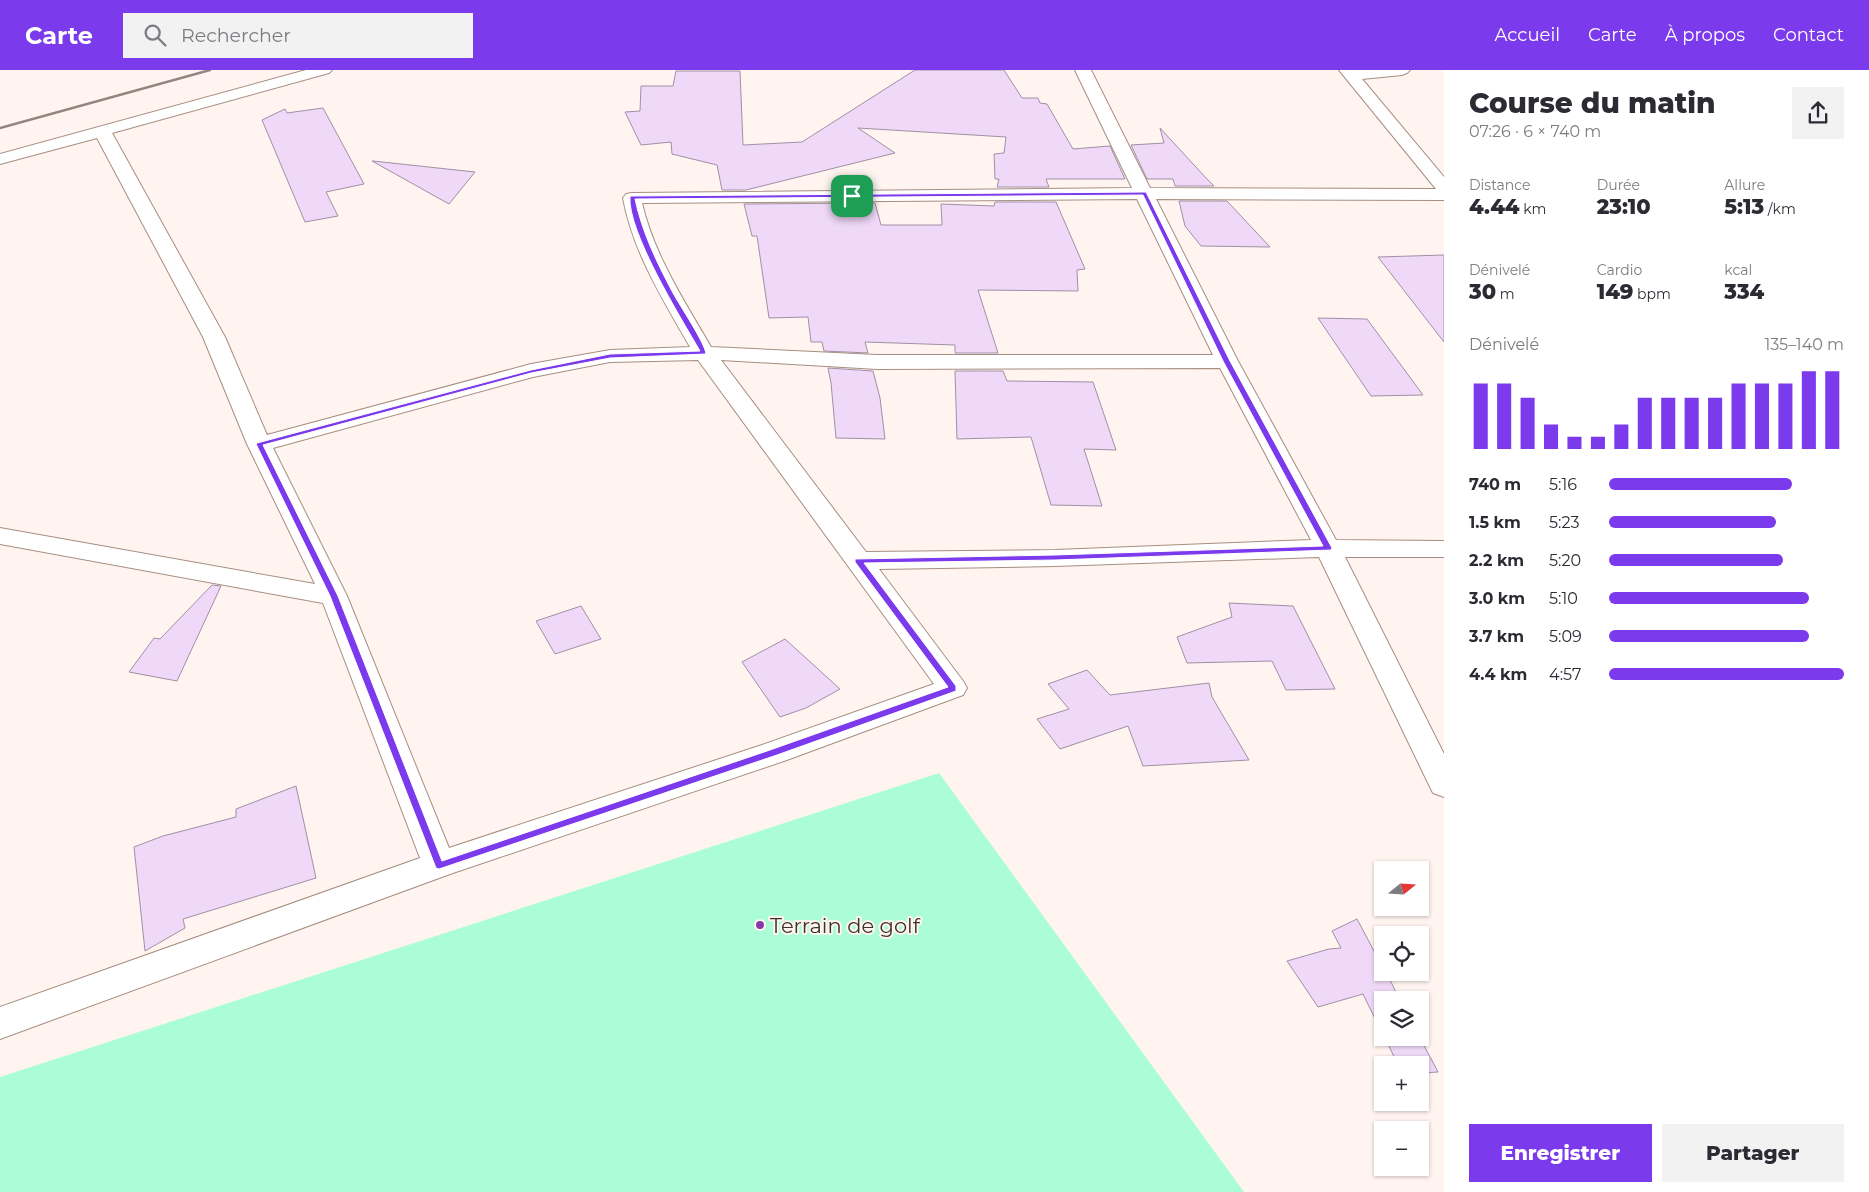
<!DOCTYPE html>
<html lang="fr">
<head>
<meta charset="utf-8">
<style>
  :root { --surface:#fff; --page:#f2f2f3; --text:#2b2b33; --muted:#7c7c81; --accent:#7c3aed }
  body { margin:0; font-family:Montserrat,sans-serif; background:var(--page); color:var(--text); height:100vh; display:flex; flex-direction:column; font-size:19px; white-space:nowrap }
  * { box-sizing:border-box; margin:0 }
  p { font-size:16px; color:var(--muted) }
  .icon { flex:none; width:28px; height:28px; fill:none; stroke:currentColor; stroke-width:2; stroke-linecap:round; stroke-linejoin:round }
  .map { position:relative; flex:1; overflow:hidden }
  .panel { display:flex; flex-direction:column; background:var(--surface); width:425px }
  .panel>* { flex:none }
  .needle { width:32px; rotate:72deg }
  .tools { position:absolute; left:1374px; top:791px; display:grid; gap:10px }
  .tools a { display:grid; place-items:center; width:55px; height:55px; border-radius:0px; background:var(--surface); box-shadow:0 1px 4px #0004; font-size:25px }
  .pin { position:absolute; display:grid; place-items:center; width:42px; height:42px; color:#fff; margin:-21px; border-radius:10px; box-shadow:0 2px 8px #0006 }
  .round { display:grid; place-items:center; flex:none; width:52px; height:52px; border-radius:0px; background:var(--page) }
  .head { display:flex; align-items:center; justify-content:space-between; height:85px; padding:0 25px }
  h1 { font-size:28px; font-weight:800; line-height:38px }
  .metrics { display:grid; grid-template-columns:repeat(3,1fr); gap:8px; height:85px; padding:5px 25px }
  .metrics div { display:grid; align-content:center }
  .metrics b { font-size:21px; font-weight:800 }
  .metrics small { font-size:14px; font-weight:400 }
  .metrics p { font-size:14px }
  .chart { height:140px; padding:10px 25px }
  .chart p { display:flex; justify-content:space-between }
  .chart svg { width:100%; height:90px; margin-top:5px; stroke:var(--accent); stroke-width:6 }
  .button { display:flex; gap:10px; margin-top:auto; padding:10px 25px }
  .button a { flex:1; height:58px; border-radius:0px; background:var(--accent); color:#fff; font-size:20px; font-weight:800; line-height:58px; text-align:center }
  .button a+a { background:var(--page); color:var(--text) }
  ul { padding:0 25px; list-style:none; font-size:16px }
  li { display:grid; grid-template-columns:80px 60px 1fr; align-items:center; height:38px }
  li i { height:12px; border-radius:6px; background:var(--accent) }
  header { display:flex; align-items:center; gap:30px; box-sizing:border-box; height:70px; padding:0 25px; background:var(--accent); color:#fff }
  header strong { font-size:24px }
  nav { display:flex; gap:28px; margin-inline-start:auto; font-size:18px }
  .search { width:350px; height:45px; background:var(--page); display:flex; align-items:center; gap:12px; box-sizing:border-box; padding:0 18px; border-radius:0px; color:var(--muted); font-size:19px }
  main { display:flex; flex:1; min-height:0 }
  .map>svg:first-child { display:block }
  .green { fill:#aafdd7 }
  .building { fill:#efd8f8; stroke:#9f90a5 }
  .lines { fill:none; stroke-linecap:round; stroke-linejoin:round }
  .street-casing { stroke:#a68e81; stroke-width:2 }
  .street { fill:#fff; fill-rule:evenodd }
  .rail { stroke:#918681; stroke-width:2.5 }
  .route { fill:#7c3aed; stroke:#fff; fill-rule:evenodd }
  .poi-dot { fill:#8838a7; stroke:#fff4ef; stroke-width:2 }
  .labels { text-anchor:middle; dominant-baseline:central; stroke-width:4; stroke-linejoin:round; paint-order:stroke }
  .near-poi-label { font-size:21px; fill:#3c322d; stroke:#fff4ef; text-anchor:start }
</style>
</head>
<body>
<header>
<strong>Carte</strong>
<div class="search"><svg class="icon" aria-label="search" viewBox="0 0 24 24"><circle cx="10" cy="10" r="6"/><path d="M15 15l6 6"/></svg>Rechercher</div>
<nav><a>Accueil</a><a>Carte</a><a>À propos</a><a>Contact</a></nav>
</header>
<main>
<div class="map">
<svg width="1444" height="1122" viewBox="0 0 1444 1122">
  <rect width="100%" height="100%" fill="#fff4ef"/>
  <path class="green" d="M 939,703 L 1244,1122 L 0,1122 L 0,1007 Z"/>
  <path class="building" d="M 915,0 L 1004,0 L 1022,28 L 1038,28 L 1040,33 L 1047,34 L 1073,79 L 1110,76 L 1125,109 L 1046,109 L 1049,117 L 997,117 L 999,109 L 995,109 L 994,84 L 1004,83 L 1006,67 L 858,58 L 895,83 L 746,120 L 722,120 L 717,95 L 672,84 L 671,72 L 641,75 L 625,42 L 640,41 L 641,16 L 673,16 L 676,1 L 740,1 L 743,75 L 802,72 Z
    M 323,38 L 364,114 L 326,122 L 338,146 L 305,152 L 262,50 L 285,39 L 287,43 Z
    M 1160,58 L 1206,108 L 1214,116 L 1175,116 L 1173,109 L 1147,109 L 1131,75 L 1164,73 Z
    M 372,91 L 373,91 L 475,102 L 449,134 Z
    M 1179,131 L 1227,131 L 1270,177 L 1201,176 L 1185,156 Z
    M 995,132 L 1056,132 L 1085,199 L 1077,200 L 1078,221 L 978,220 L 998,283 L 955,283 L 955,275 L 865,272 L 868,283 L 824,281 L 822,272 L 811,272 L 808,247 L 769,248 L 757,166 L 752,166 L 744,134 L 875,133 L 881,155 L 942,155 L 941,134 L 994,136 Z
    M 1444,185 L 1444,272 L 1378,187 Z
    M 1318,248 L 1367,249 L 1423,325 L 1371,326 Z
    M 828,298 L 873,301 L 880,328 L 885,369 L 836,368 L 831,313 Z
    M 955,301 L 1003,301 L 1007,311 L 1093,312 L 1116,380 L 1084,379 L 1102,436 L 1051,435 L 1031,367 L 957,369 Z
    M 212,515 L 221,516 L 177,611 L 129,602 L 154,568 L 160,569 Z
    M 1229,533 L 1293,536 L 1335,619 L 1286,620 L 1272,591 L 1187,593 L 1177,567 L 1232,547 Z
    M 581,536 L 601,569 L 555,584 L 536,551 Z
    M 785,569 L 840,619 L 806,638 L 780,647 L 742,592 Z
    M 1087,600 L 1110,625 L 1209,613 L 1212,627 L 1249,690 L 1143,696 L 1128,656 L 1060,679 L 1037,649 L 1069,639 L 1048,614 Z
    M 296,716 L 316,808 L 183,849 L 185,858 L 145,881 L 134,777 L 163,766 L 236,747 L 236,739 Z
    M 1357,849 L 1382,896 L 1382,902 L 1386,902 L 1400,930 L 1382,930 L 1382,963 L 1363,924 L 1318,937 L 1287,891 L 1329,879 L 1341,878 L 1332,861 Z
    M 1385,968 L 1420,968 L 1438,1002 L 1420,1003 L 1420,995 L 1398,995 Z"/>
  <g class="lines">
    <g class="street-casing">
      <path id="street" d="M 306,0 L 332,0 L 329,3 L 112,63 L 225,267 L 267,365 L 531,294 L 610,280 L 690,277 C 663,230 633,182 623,128 L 626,124 L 632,123 L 1132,118 L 1075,0 L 1091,0 L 1150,118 L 1436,119 L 1339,0 L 1410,0 L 1407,3 L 1402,5 L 1362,9 L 1444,107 L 1444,130 L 1156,129 L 1238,291 L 1336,470 L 1444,471 L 1444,487 L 1345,487 L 1444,684 L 1444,727 L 1433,723 L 1429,715 L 1319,487 L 1055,496 L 879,499 L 963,611 L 967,618 L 963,625 L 784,691 L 450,804 L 0,969 L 0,937 L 420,788 L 323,533 L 0,474 L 0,458 L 315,514 L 247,374 L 203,267 L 97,68 L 0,94 L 0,84 ZM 1137,129 L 1213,285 L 877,285 L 711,277 C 685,232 654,185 642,133 ZM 698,290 L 934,614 L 762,675 L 449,778 L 347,526 L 273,378 L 533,307 L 610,292 ZM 721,290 L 877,299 L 1220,298 L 1311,470 L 1055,480 L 866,482 Z"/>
    </g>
    <use href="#street" class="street"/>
    <path class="rail" d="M 0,58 L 210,0"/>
  </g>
  <path class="route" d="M 1146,122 L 1230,291 L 1332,478 L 1331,480 L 1055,490 L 864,493 L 956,616 L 956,621 L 777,685 L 439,799 L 436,798 L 330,526 L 256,374 L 257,373 L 531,300 L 610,284 L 700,281 C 681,248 627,161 630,126 ZM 1143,125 L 1223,291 L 1323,476 L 1055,485 L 855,489 L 855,492 L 948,617 L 770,680 L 442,791 L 338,526 L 263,375 L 531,303 L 610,288 L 706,284 C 705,273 680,236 673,223 C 657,193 642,162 635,129 Z"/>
  <circle class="poi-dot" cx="760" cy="855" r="5"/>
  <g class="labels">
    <g class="near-poi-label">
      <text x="770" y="855">Terrain de golf</text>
    </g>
  </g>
</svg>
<div class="tools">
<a><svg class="needle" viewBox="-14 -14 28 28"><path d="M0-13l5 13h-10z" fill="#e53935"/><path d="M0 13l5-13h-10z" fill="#7c7c81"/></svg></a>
<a><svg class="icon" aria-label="locate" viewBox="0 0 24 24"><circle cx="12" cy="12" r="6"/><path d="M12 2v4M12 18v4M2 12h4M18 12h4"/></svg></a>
<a><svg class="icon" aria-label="layers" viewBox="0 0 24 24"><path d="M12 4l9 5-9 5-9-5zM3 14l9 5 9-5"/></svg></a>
<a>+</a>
<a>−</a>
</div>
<div class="pin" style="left:852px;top:126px;background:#1e9e55"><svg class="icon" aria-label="arrive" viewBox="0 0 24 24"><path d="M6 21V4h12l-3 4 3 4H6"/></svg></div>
</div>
<section class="panel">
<div class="head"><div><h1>Course du matin</h1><p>07:26 · 6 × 740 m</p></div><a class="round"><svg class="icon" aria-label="share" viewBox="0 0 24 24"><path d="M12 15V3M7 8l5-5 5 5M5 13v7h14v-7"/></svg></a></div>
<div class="metrics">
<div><p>Distance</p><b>4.44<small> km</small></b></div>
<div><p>Durée</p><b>23:10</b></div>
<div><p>Allure</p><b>5:13<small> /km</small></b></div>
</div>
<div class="metrics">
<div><p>Dénivelé</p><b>30<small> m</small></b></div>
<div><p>Cardio</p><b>149<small> bpm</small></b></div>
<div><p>kcal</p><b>334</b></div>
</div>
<div class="chart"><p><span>Dénivelé</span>135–140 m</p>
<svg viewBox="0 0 160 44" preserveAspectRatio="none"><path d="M5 44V12M15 44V12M25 44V19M35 44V32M45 44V38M55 44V38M65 44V32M75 44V19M85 44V19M95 44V19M105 44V19M115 44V12M125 44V12M135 44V12M145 44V6M155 44V6"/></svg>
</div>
<ul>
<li><b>740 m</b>5:16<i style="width:78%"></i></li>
<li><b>1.5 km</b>5:23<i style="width:71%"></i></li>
<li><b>2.2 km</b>5:20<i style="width:74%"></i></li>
<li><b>3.0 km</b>5:10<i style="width:85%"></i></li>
<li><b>3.7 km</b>5:09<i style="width:85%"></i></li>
<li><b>4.4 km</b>4:57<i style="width:100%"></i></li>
</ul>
<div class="button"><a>Enregistrer</a><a>Partager</a></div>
</section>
</main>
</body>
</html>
